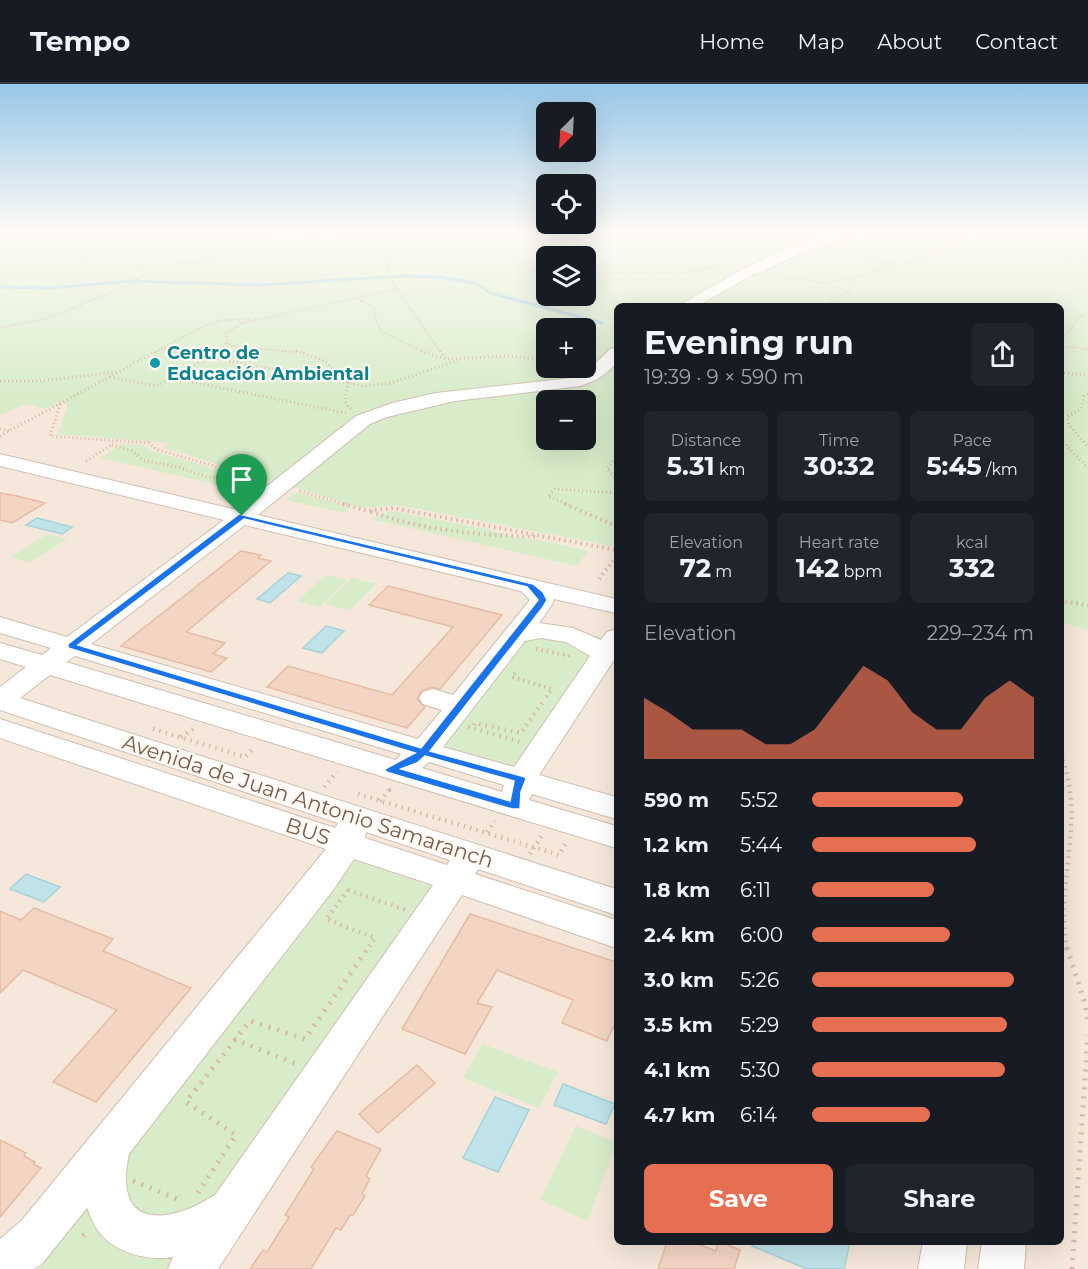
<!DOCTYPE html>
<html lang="en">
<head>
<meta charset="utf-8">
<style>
  :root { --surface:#171b24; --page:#20242c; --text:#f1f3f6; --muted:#9ea1a6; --line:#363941; --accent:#e76f51 }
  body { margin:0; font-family:Montserrat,sans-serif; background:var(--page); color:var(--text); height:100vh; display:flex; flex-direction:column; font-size:22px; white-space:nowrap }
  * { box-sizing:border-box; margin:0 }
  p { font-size:20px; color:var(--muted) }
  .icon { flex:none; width:33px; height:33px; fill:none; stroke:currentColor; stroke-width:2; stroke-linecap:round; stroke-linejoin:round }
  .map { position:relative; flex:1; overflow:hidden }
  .side { position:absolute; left:614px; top:219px; width:450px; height:942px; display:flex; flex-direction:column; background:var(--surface); border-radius:9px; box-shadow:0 6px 24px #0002 }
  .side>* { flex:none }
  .needle { width:39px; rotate:204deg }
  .buttons { position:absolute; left:536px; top:18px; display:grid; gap:12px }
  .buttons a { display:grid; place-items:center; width:60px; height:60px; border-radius:9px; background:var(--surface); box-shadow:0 6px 24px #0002; font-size:30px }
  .pin { position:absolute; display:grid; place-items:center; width:51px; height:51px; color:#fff; margin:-62px -26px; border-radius:50% 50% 50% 0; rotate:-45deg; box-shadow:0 0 6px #0007 }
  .pin .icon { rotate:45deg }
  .round { display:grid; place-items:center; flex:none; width:63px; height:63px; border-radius:9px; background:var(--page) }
  .overview { display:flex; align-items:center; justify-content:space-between; height:102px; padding:0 30px }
  h1 { font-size:33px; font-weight:700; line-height:45px }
  .stats { display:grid; grid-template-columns:repeat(3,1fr); gap:9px; height:102px; padding:6px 30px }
  .stats div { display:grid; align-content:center; border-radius:9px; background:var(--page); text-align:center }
  .stats b { font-size:26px; font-weight:700 }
  .stats small { font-size:16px; font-weight:400 }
  .stats p { font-size:16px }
  .chart { height:168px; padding:12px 30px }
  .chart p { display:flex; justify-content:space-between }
  .chart svg { width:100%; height:108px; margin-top:6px; fill:var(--accent); opacity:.7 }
  .action { display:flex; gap:12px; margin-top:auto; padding:12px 30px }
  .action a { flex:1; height:69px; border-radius:9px; background:var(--accent); color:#fff; font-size:24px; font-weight:700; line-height:69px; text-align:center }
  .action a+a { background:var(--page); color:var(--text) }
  ul { padding:0 30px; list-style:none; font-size:20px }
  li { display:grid; grid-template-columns:96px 72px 1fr; align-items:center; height:45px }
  li i { height:15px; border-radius:8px; background:var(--accent) }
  header { display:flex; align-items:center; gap:36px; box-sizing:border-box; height:84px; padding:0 30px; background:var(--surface); border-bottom:2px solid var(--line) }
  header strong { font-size:28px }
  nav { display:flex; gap:33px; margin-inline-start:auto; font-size:21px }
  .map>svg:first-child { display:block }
  .residential { fill:#f5e8da; fill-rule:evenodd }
  .green { fill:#d8ecc9; fill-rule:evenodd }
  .water { fill:#bfe3e8; stroke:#a5d3da; stroke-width:1.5 }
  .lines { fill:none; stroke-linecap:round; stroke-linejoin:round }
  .stream { stroke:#a5d3da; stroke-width:3 }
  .building { fill:#f3d5c3; stroke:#e6bba3; stroke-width:1.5 }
  .minor-casing { stroke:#d1beb0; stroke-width:2 }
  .path-far4 { stroke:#d9b8a5; stroke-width:2; stroke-dasharray:1 2; stroke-linecap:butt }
  .path-far3 { stroke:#d9b8a5; stroke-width:3; stroke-dasharray:1 3; stroke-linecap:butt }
  .path-far2 { stroke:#d9b8a5; stroke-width:4; stroke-dasharray:1.5 4; stroke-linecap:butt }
  .path-far1 { stroke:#d9b8a5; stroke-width:4.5; stroke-dasharray:1.5 5; stroke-linecap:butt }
  .path { stroke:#d9b8a5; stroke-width:5; stroke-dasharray:2 7; stroke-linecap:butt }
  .minor { fill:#fff; fill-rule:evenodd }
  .path-bridge { stroke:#d9b8a5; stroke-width:2; stroke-dasharray:1 2; stroke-linecap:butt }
  .route { fill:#1a73e8; stroke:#fff; stroke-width:1.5; fill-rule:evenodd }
  .culture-dot { fill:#0f9aa8; stroke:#fffaf3; stroke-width:2 }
  .labels { text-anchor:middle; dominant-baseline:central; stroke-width:4.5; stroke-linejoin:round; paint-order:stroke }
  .far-culture-label { font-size:18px; font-weight:bold; fill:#0d838f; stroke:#fffaf3; text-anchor:start }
  .street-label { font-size:21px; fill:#7a5c4d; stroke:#fffaf3 }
</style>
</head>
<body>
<header>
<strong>Tempo</strong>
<nav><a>Home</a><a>Map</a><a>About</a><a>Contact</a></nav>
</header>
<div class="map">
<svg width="1088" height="1185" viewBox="0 0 1088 1185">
  <rect width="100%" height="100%" fill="#fdf6ec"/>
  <path class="residential" d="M 0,149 L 1088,149 L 1088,1185 L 0,1185 ZM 546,172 L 585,172 L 585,212 L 546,212 ZM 616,222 L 1060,222 L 1060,1158 L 616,1158 ZM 546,244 L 585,244 L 585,284 L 546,284 ZM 546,316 L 585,316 L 585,356 L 546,356 Z"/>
  <path class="green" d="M 0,149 L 1088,149 L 1088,546 L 1061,538 L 1060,222 L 616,222 L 616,441 L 612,444 L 616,446 L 616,455 L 612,462 L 397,421 L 362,424 L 164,364 L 170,359 L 58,350 L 68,321 L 59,318 L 44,325 L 25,320 L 0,331 ZM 546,172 L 585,172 L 585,212 L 546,212 ZM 546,244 L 585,244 L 585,284 L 546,284 ZM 546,316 L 585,316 L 585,356 L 546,356 Z
    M 123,360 L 145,362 L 153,367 L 263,399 L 250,408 L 100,374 Z
    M 297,408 L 350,423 L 344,429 L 286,416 Z
    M 391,427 L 487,445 L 511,453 L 544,457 L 588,467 L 577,482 L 370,435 Z
    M 47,450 L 67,455 L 30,479 L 11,473 Z
    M 326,491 L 348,496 L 320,523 L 297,517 Z
    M 352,494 L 377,500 L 350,526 L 325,520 Z
    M 532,536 L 606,554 L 515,687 L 432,662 Z
    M 348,774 L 439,805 L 178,1185 L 41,1185 L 28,1178 Z
    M 482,960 L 558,988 L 539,1024 L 463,994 Z
    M 576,1042 L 616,1058 L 588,1137 L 540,1116 Z"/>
  <path class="water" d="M 37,434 L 72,443 L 62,450 L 26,441 Z
    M 288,489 L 301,492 L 270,519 L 257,515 Z
    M 326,542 L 344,547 L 322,569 L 303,564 Z
    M 26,790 L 60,803 L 44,818 L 10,805 Z
    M 563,1000 L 615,1020 L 606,1040 L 554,1021 Z
    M 495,1013 L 529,1026 L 498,1088 L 463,1074 Z
    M 754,1158 L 850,1158 L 844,1185 L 807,1185 L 752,1162 Z"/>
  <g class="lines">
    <path class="stream" d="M 0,203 L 50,204 L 132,197 L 260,201 L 401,192 L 439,193 L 475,199 L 491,209 L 602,239"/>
  </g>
  <path class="building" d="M 0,409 L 17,412 L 45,419 L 12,439 L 0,436 Z
    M 241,467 L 261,471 L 258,474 L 271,477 L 186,548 L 225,559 L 213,570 L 227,574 L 211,588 L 121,562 Z
    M 388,502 L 502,531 L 440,605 L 432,603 L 421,607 L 417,615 L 425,623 L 407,644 L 267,603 L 288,582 L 392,611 L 453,543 L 369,521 Z
    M 34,824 L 113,855 L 103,867 L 191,904 L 96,1018 L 53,998 L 117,926 L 23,886 L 0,909 L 0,827 L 21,836 Z
    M 470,830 L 616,878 L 616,937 L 607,957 L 562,939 L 573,916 L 497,886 L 477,919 L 492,923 L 465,970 L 402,945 Z
    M 417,981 L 435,999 L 378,1049 L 359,1030 Z
    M 337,1047 L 381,1065 L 366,1092 L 370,1095 L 362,1110 L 365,1112 L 353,1131 L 350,1131 L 341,1146 L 336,1144 L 311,1185 L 250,1185 L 263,1166 L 267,1168 L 289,1133 L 285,1131 L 314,1085 L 311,1083 Z
    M 0,1056 L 26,1069 L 24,1072 L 35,1078 L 33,1080 L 41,1084 L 0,1133 Z
    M 667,1158 L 693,1158 L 716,1167 L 718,1158 L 721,1158 L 740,1166 L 734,1185 L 658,1185 Z"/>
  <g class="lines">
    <g class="minor-casing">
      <path id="minor" d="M 838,149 L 859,149 L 797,171 L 749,193 L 697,222 L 678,222 L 739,187 L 787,165 Z
        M 616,264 L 616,279 C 606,291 596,297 580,302 L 455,317 L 387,333 L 370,340 L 258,431 L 616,515 L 616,529 L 554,515 L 552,521 L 539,539 L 573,544 L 601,556 L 607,548 L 616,545 L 616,573 L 539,691 L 616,713 L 616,735 L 532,710 L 529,716 L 616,742 L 616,764 L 50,591 L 20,614 L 616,805 L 616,831 L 478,785 L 475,790 L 616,836 L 616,864 L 462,811 L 218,1185 L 168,1185 L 173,1173 C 150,1177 116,1170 100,1149 C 94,1142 91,1133 87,1124 L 41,1181 L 34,1185 L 0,1185 L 0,1155 L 22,1136 L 326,765 L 0,654 L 0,635 L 335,744 L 338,739 L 0,626 L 0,603 L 26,583 L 0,575 L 0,559 L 42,571 L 51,564 L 0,549 L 0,533 L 67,553 L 224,436 L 0,382 L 0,370 L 237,426 L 356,332 L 392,319 L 436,309 L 571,294 L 590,285 L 610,265 ZM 245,441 L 521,507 L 530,516 L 453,611 L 433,605 L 423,608 L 419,614 L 423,620 L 442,626 L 418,655 L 91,560 ZM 541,554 L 566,558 L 590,572 L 514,683 L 443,663 L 525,557 ZM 75,572 L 401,670 L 396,676 L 66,578 ZM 429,678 L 504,701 L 502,708 L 422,684 ZM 366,748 L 450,776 L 447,781 L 365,754 ZM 354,775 L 433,801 L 215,1111 C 205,1116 196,1123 185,1126 C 134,1144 119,1116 129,1070 L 334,805 Z
        M 923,1158 L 967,1158 L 964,1185 L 918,1185 Z
        M 982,1158 L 1026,1158 L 1024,1185 L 978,1185 Z"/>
    </g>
    <path class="path-far4" d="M 91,149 L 83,177 L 90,181 L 171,181 L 210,175 L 263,152 L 306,149
      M 317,149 L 377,154 L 422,154
      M 960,149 L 955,156 L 976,149
      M 1088,154 L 1039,156 L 1034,160 L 1088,180
      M 907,164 L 926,168
      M 1068,172 L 1088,173
      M 897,180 L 868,176 L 907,164 L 928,153 L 928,149
      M 599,189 L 682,189 L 729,180
      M 775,192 L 827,199 L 848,209
      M 827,199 L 857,192
      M 397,205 L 441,269
      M 358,215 L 376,225 L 374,231 L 381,247 L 425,269
      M 823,222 L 848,209 L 857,192 L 922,175 L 926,168 L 955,156
      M 0,244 L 49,234 L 134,199 L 143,191 L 137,182
      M 1060,259 L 1079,234 L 1088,228
      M 1060,262 L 1088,265
      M 161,265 L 182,269
      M 154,269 L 200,244 L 222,236 L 250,235
      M 213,269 L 227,259
      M 304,269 L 231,262 L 227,259 L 226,250 L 242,239 L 397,205 L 387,189 L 387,174 L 416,157 L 451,149"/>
    <path class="path-far3" d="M 174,267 L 348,299 C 346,309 342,321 353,326
      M 296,267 L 325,277 L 345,297 L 362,302 L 391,299 L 459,276
      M 421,267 L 445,275
      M 440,267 L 446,275 L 509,272 L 546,276
      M 1060,289 L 1088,291
      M 110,293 L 155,302 L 167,297 L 187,297 L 346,329
      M 170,295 L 208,274 L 214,267
      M 0,297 L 39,297 L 116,288
      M 1088,310 L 1084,312 L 1081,325 L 1067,333 L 1069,341 L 1088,363
      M 60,320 L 50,352 L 149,359 L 156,365 L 261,396
      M 0,345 L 10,347
      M 0,352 L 157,267
      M 1060,355 L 1088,384
      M 112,361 L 132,367 L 143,376 L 177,383 L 208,393 L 241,397
      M 616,374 L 607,385 L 616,394
      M 86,377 L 113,360
      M 300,407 L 348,421
      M 569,421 L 548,412 L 555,405 L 616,409"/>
    <path class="path-far2" d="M 343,420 L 368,427 L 393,424 L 616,466
      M 565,420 L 616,442
      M 371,428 C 425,447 481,451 538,453
      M 599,495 L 616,473
      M 1060,517 L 1088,521
      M 536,565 L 570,572
      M 515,589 L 512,593 L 552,605 L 544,616"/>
    <path class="path-far1" d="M 474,641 L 475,639 L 521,649 L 545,615
      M 468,643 L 521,658
      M 153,645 L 245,673 L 254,664
      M 181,653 L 193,645
      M 1060,670 C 1088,733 1054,800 1067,866
      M 324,703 L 337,688
      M 358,710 L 559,771 L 566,759
      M 380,717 L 389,706 L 386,705
      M 487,748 L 495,737
      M 530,770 L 542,751
      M 348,806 L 406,826
      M 348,806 L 326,835 L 375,854 L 367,866"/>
    <path class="path" d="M 1067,864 L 1084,916 L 1088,938
      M 234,955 L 296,980
      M 133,1097 L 182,1117
      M 198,1109 L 236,1051 L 186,1018 L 250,937 L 305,955 L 368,864
      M 83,1152 L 89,1146
      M 1072,1185 L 1088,951"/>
    <use href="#minor" class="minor"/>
    <path class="path-bridge" d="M 738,187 L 757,190"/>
  </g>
  <linearGradient id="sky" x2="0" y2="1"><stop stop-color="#97c7e8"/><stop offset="0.47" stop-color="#fefbf6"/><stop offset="1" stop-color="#fefbf6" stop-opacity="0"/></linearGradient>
  <rect width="1088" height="315" fill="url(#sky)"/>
  <path class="route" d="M 239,430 L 533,500 L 543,508 L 547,516 L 543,523 L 430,667 L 525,693 L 526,695 L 521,708 L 520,725 L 512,725 L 386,688 L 385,685 L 415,669 L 68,564 L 68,560 ZM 244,435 L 527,503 L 538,516 L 421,664 L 78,561 ZM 425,672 L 514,697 L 510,717 L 401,685 L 417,679 Z"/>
  <circle class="culture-dot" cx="155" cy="279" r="6"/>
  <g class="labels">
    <g class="far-culture-label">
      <text x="167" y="269">Centro de<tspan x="167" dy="21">Educación Ambiental</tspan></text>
    </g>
    <g class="street-label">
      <text transform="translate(308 717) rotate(18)">Avenida de Juan Antonio Samaranch</text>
      <text transform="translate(308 747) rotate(18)">BUS</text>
    </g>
  </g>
</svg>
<div class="buttons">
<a><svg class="needle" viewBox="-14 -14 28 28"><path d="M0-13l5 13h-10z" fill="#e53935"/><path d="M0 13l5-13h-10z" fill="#9ea1a6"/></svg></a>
<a><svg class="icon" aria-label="locate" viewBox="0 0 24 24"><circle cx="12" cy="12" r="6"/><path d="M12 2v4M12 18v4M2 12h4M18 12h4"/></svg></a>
<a><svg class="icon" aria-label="layers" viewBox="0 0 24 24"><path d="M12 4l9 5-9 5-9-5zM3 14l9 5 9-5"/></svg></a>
<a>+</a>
<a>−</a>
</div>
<div class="pin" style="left:242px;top:432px;background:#1e9e55"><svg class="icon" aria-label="arrive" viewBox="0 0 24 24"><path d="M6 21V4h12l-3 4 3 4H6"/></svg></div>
<section class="side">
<div class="overview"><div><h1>Evening run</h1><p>19:39 · 9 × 590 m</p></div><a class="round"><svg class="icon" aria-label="share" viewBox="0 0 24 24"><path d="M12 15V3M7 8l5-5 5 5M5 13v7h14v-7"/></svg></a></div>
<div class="stats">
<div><p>Distance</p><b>5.31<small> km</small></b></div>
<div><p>Time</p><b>30:32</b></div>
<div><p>Pace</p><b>5:45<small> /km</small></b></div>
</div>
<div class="stats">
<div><p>Elevation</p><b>72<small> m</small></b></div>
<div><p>Heart rate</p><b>142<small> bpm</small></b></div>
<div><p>kcal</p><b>332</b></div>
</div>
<div class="chart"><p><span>Elevation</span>229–234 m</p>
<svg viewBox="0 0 160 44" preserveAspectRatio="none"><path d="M0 44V19L10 25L20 32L30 32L40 32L50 38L60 38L70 32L80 19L90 6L100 12L110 25L120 32L130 32L140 19L150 12L160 19V44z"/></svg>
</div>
<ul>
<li><b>590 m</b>5:52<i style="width:68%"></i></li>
<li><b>1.2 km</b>5:44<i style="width:74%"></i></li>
<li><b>1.8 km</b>6:11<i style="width:55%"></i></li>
<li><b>2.4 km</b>6:00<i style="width:62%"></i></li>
<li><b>3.0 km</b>5:26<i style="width:91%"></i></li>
<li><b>3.5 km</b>5:29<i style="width:88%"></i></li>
<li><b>4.1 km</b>5:30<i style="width:87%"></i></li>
<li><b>4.7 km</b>6:14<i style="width:53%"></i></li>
</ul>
<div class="action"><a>Save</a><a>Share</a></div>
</section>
</div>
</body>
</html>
